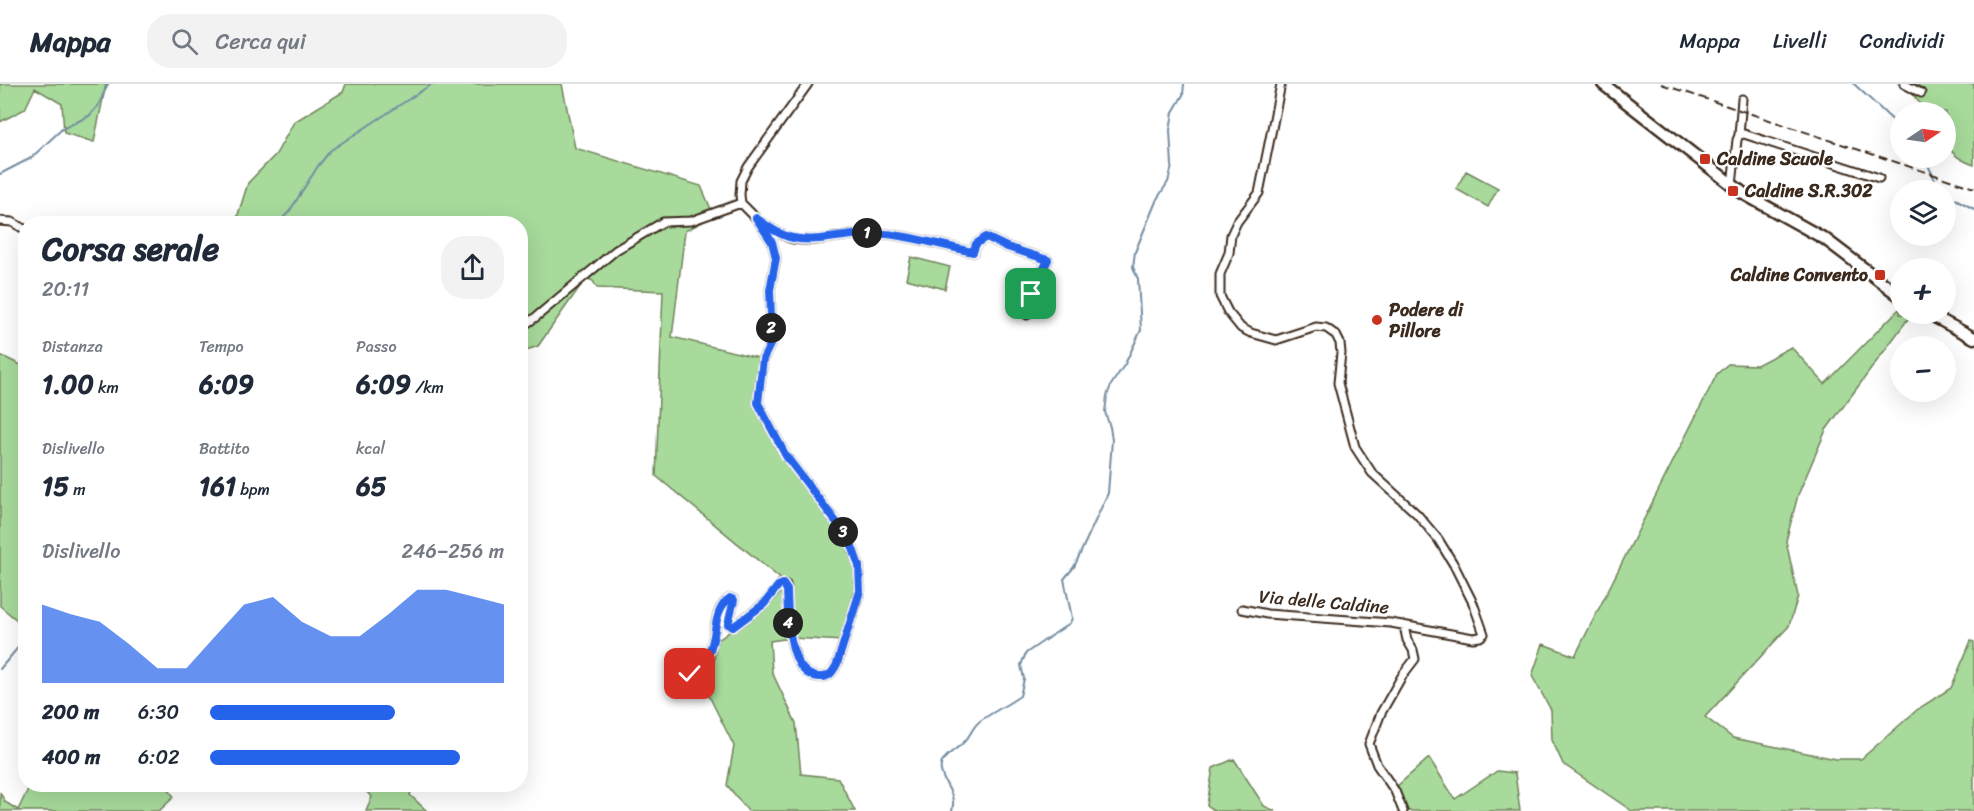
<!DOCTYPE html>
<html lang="it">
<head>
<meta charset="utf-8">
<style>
  :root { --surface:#fff; --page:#f2f2f3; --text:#1f2937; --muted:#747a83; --line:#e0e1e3; --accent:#2563eb }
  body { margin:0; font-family:Sriracha,sans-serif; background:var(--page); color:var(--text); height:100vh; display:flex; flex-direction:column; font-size:22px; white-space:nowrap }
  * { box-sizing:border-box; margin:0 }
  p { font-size:20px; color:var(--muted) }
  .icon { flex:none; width:33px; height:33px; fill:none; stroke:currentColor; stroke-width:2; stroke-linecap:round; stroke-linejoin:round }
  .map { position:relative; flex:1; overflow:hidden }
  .panel { position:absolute; left:18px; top:132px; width:510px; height:576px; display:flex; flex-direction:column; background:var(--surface); border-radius:24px; box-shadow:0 6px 24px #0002 }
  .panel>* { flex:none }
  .needle { width:39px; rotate:77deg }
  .tools { position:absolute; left:1890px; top:18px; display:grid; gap:12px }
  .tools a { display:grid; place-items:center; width:66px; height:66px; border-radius:50%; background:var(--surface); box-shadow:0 6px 24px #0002; font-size:30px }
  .pin { position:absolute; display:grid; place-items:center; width:51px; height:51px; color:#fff; margin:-26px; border-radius:12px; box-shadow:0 3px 9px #0006 }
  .km { position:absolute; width:30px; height:30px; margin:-15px; border-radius:50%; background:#222; color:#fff; font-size:16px; line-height:30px; text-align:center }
  .round { display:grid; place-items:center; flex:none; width:63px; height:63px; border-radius:24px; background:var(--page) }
  .head { display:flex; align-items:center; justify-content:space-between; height:102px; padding:0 24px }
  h1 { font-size:33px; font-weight:700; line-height:45px }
  .metrics { display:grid; grid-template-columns:repeat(3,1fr); gap:9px; height:102px; padding:6px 24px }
  .metrics div { display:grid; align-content:center }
  .metrics b { font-size:26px; font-weight:700 }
  .metrics small { font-size:16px; font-weight:400 }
  .metrics p { font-size:16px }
  .chart { height:168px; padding:12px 24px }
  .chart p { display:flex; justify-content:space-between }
  .chart svg { width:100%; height:108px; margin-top:6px; fill:var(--accent); opacity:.7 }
  ul { padding:0 24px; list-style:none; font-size:20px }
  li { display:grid; grid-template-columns:96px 72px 1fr; align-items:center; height:45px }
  li i { height:15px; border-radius:8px; background:var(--accent) }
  header { display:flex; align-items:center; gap:36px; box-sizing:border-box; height:84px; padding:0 30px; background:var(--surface); border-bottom:2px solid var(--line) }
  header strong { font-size:28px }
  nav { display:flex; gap:33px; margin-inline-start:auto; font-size:21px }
  .search { width:420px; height:54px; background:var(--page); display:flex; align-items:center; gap:15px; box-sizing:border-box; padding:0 21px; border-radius:24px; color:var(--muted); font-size:22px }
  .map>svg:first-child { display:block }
  .green { fill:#a7da9b; stroke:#71825c; stroke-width:1.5 }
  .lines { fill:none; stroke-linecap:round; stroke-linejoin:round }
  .stream { stroke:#758ea2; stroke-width:2 }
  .street-casing { stroke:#3b2a1e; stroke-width:11 }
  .primary-casing { stroke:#3b2a1e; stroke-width:15 }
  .street { stroke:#fff; stroke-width:7 }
  .primary { stroke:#fff; stroke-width:10 }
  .rail { stroke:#3b2a1e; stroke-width:2; stroke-dasharray:9 4.5; stroke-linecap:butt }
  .route-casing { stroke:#fff; stroke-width:12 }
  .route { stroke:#2563eb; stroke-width:8 }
  .poi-dot { fill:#c8321e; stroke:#fff; stroke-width:2 }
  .labels { text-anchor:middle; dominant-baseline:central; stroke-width:4.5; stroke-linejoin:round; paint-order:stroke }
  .poi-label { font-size:18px; font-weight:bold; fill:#3b2a1e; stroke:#fff; text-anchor:start }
  .street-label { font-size:18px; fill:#3b2a1e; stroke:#fff }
</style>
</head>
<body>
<header>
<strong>Mappa</strong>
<div class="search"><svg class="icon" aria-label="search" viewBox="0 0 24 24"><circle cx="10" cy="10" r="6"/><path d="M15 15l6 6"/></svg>Cerca qui</div>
<nav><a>Mappa</a><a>Livelli</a><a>Condividi</a></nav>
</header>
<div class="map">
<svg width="1974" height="727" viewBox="0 0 1974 727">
  <rect width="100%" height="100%" fill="#fff"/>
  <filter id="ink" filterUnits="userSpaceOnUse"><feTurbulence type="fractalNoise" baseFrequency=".0167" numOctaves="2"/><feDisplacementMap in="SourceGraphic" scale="12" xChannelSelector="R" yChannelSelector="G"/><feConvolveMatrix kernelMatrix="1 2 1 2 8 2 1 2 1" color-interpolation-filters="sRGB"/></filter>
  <g filter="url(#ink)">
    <path class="green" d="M 0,0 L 106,0 L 94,58 L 64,49 L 62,20 L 35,4 L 25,25 L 0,38 Z
      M 346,0 L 562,0 L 575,64 L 701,102 L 714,132 L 685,147 L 672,253 L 763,275 L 758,319 L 786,372 L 850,456 L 860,507 L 843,557 L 792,554 L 770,557 L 772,588 L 796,639 L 801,690 L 838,694 L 855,727 L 748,727 L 727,701 L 734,662 L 709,612 L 717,557 L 774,515 L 783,497 L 656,392 L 663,207 L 597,204 L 593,197 L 586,194 L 538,262 L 521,268 C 521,260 520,253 521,246 C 521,234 528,235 520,221 L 520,140 L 235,140 L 248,99 L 276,70 L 294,38 L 343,8 Z
      M 1899,0 L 1974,0 L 1974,81 C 1943,70 1946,58 1946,28 L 1927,28 L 1909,6 Z
      M 1466,87 L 1498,104 L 1488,123 L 1456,105 Z
      M 911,173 L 950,183 L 945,205 L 906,195 Z
      M 1900,224 L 1900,230 L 1911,231 L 1826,346 L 1798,411 L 1786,457 L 1798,512 L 1789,542 L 1705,633 L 1733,654 L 1836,675 L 1861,675 L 1918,625 L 1951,604 L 1971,557 L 1974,558 L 1974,727 L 1632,727 L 1563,680 L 1552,656 L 1551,626 L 1532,592 L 1543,560 L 1575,572 L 1717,290 L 1728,280 L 1757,281 L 1791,263 L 1825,300 Z
      M 0,271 L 25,283 L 25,543 L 0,522 Z
      M 1429,674 L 1455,715 L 1497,687 L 1515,689 L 1520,727 L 1405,727 L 1395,704 Z
      M 1234,675 L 1264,722 L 1275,727 L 1215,727 L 1207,721 L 1213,684 Z
      M 30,701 L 166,701 L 174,713 L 159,727 L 0,727 L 0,708 L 5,718 L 18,726 Z
      M 359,701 L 413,701 L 410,711 L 427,727 L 366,727 L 372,713 Z"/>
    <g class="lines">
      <path class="stream" d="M 1854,0 L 1900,43
        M 1925,74 L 1937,101 L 1942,106
        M 0,90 L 31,74 L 62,45 L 89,32 L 98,22 L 108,0
        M 1946,110 L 1974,125
        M 277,140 L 289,128 L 318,82 L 331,66 L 432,0
        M 0,585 L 26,554
        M 952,727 C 957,710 944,702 941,687 C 938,674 956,666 963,659 C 971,652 972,643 980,637 C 993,628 1007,621 1020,612 L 1024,595 L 1021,581 L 1026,569 L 1070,539 L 1072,534 L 1064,495 L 1074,483 L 1108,409 L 1112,356 L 1110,343 L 1105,328 L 1107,312 L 1111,301 L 1125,280 L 1141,246 L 1138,195 L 1133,183 L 1135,168 L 1157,115 L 1168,98 L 1172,82 L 1170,46 L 1173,28 L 1183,11 L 1184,0"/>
      <g class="street-casing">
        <path id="street" d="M 1904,0 L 1921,9
          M 1739,51 L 1742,15
          M 1732,101 L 1737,56 L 1739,51 L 1744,50 L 1879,94
          M 0,137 L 12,138 L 26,146
          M 761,138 C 771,144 781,152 793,155 C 824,160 855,146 886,150 C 915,153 944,162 973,168 L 976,160 L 986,153 L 1007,163 L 1048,176 L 1031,210 L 1027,231
          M 520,244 L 536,233 L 616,166 L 663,138 L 691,137 L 741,119
          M 1242,525 L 1267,530 L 1391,539 L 1473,554 L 1480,553 L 1484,550 L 1473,519 L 1454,481 L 1438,455 L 1417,430 L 1372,389 L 1355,363 L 1338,299 L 1341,269 L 1340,259 L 1336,251 L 1326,244 L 1316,243 L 1276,256 L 1251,249 L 1241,244 L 1228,228 L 1220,212 L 1220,190 L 1229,169 L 1231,151 L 1237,138 L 1259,109 L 1281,0
          M 671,600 C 685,593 701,585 708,571 C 718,553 711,527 730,514 L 734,516 L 728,540 L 733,543 L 764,520 L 781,500 L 786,501 L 787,506 C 788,529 787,592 819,593 C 829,594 833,588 837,580 L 860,507 L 859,482 L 850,456 L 786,372 L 758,319 L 763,275 L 772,257 L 770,206 L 776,174 L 772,158 L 756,134 L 741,119 L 740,111 L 741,97 L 748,83 L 808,0
          M 1403,727 L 1395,707 L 1377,681 L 1369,660 L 1381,629 L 1402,592 L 1415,575 L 1413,566 L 1407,556 L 1404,542"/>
      </g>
      <g class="primary-casing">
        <path id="primary" d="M 1603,0 L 1744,110 L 1825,155 L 1900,212
          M 1929,230 L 1974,254"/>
      </g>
      <use href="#street" class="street"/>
      <use href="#primary" class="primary"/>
      <path class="rail" d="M 1661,0 L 1974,104"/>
    </g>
  </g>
  <g class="lines" filter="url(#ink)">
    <g class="route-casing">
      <path id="route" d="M 690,590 C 697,584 705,577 709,568 C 718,550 712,527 730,514 L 734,516 L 728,540 L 733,543 L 764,520 L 778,502 L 783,500 L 787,506 C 788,529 787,592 819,593 C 829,594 833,588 837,580 L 860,507 L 859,482 L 850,456 L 786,372 L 758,319 L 763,275 L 772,257 L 770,206 L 776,174 L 772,158 L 756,134 C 767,142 779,151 793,154 C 820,160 856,146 886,150 C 915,153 944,162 973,168 L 976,160 L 986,153 L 1007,163 L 1048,176 L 1031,210"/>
    </g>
    <use href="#route" class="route"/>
  </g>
  <g class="poi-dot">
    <rect x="1699" y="69" width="12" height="12" rx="3"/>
    <rect x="1727" y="101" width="12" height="12" rx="3"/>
    <rect x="1874" y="185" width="12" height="12" rx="3"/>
    <circle cx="1377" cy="236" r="6"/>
  </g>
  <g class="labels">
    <g class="poi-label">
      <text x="1717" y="75">Caldine Scuole</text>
      <text x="1745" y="107">Caldine S.R.302</text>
      <text x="1868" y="191" text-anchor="end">Caldine Convento</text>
      <text x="1389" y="226">Podere di<tspan x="1389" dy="21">Pillore</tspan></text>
    </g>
    <g class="street-label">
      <text transform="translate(1324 518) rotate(5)">Via delle Caldine</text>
    </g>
  </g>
</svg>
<div class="tools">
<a><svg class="needle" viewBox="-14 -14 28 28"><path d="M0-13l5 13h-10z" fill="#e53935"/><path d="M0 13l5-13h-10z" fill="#747a83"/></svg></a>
<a><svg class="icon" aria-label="layers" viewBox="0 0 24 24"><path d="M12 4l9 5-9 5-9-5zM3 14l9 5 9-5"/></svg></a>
<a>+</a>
<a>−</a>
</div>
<div class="pin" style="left:1031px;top:210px;background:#1e9e55"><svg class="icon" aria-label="arrive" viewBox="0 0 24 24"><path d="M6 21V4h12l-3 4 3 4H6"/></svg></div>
<div class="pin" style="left:690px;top:590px;background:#d93025"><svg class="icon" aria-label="check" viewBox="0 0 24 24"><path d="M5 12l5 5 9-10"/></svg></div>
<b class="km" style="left:867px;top:149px">1</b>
<b class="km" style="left:771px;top:244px">2</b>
<b class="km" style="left:843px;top:448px">3</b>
<b class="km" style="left:788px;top:539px">4</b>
<section class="panel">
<div class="head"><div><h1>Corsa serale</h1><p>20:11</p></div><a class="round"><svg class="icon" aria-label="share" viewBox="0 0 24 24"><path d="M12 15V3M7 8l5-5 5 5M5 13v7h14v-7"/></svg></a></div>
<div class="metrics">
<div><p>Distanza</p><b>1.00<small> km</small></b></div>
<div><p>Tempo</p><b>6:09</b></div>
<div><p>Passo</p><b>6:09<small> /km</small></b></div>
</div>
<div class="metrics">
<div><p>Dislivello</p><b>15<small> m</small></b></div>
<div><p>Battito</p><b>161<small> bpm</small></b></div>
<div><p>kcal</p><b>65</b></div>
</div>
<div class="chart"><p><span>Dislivello</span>246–256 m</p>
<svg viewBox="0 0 160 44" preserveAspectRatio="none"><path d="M0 44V12L10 16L20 19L30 28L40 38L50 38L60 25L70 12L80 9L90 19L100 25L110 25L120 16L130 6L140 6L150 9L160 12V44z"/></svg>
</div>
<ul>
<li><b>200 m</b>6:30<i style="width:63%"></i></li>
<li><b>400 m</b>6:02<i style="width:85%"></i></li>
</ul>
</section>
</div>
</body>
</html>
